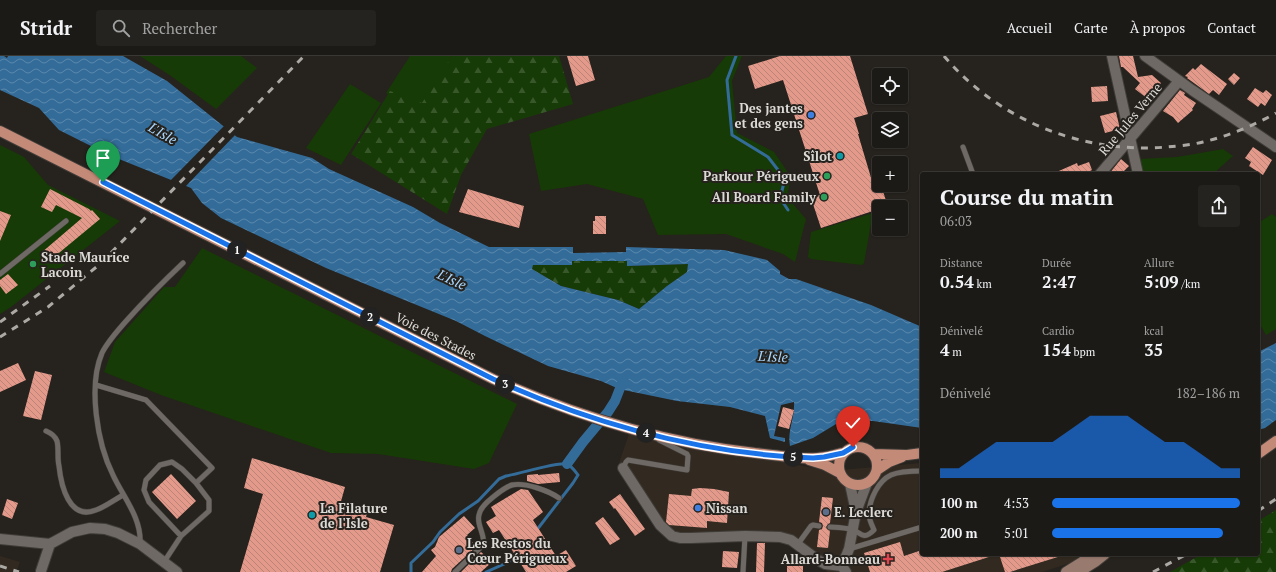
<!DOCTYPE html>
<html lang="fr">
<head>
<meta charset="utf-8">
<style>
  :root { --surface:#1c1a16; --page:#25231f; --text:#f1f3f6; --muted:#a0a1a1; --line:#3a3835; --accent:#1a73e8 }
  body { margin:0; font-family:"PT Serif",serif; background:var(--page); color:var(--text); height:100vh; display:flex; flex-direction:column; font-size:15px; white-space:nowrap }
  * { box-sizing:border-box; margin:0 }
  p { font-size:13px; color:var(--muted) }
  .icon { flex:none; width:22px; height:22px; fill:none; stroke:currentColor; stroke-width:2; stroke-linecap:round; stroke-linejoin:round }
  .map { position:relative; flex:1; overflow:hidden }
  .side { position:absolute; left:920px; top:116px; width:340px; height:384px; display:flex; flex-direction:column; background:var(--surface); border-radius:4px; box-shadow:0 1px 3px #0004,0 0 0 1px var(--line) }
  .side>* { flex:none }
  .tools { position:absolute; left:872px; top:12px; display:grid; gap:8px }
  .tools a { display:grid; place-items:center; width:36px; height:36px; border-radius:4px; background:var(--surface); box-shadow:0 1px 3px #0004,0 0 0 1px var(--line); font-size:20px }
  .pin { position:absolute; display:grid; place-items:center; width:34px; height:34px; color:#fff; margin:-41px -17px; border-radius:50% 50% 50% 0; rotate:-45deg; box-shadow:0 0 4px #0007 }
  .pin .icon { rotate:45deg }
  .km { position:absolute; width:20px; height:20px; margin:-10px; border-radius:50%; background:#222; color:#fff; font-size:11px; line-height:20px; text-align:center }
  .round { display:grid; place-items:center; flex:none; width:42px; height:42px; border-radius:4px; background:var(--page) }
  .headline { display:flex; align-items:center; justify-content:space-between; height:68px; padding:0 20px }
  h1 { font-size:22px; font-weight:800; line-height:30px }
  .stats { display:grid; grid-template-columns:repeat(3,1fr); gap:6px; height:68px; padding:4px 20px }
  .stats div { display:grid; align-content:center }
  .stats b { font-size:17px; font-weight:800 }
  .stats small { font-size:11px; font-weight:400 }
  .stats p { font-size:11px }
  .chart { height:112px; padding:8px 20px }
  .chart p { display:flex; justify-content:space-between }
  .chart svg { width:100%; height:72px; margin-top:4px; fill:var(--accent); opacity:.7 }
  ul { padding:0 20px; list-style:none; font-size:13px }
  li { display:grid; grid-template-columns:64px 48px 1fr; align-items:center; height:30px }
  li i { height:10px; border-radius:5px; background:var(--accent) }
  header { display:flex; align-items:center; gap:24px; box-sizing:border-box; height:56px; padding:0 20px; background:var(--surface); border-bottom:1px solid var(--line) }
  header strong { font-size:19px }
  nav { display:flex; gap:22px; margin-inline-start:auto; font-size:14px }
  .search { width:280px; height:36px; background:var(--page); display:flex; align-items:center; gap:10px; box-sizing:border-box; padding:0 14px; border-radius:4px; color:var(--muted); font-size:15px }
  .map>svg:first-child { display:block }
  .built { fill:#322a21 }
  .green { fill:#173b06 }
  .forest { fill:url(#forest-firs) }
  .water { fill:url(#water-waves); fill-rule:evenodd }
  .pier { fill:#26221d }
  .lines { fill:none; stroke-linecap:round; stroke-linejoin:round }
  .stream { stroke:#346c99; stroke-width:3 }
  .canal { stroke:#346c99; stroke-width:10 }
  .building { fill:url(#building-back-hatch) }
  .lane-casing { stroke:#403d39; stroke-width:6 }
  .street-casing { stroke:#403d39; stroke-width:12 }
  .secondary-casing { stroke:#403d39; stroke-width:12 }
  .primary-casing { stroke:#403d39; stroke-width:12 }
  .lane { stroke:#6e6964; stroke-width:5 }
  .street { stroke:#6e6964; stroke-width:10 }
  .secondary { stroke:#997a6e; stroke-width:10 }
  .primary { stroke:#c48a78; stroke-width:10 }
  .rail { stroke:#aca9a5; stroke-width:3; stroke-dasharray:7 7; stroke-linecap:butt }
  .route-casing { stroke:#fff; stroke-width:8 }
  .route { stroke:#1a73e8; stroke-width:5 }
  .shop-dot { fill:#3f7fe0; stroke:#26221d; stroke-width:1.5 }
  .culture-dot { fill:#0f9aa8; stroke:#26221d; stroke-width:1.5 }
  .leisure-dot { fill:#2e9e5b; stroke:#26221d; stroke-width:1.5 }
  .service-dot { fill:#5c6f8a; stroke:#26221d; stroke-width:1.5 }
  .health-dot { fill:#e0444e; stroke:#26221d; stroke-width:1.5 }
  .labels { text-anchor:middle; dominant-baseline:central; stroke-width:4; stroke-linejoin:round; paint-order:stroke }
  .poi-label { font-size:13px; font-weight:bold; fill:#dcdad6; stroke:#26221d; text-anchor:end }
  .street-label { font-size:13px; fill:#dcdad6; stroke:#26221d }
  .water-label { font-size:14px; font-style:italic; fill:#a7d5fc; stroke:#26221d }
</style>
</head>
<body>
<header>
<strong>Stridr</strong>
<div class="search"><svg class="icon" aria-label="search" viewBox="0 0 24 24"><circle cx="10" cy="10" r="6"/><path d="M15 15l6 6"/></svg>Rechercher</div>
<nav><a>Accueil</a><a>Carte</a><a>À propos</a><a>Contact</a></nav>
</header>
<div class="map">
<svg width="1276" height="516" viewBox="0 0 1276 516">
  <defs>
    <pattern id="forest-firs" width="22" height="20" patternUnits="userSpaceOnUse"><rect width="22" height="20" fill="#173b06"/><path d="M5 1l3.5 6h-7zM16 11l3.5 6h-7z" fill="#38572a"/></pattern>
    <pattern id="water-waves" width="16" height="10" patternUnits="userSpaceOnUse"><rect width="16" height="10" fill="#346c99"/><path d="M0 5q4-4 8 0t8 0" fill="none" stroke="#5a87ab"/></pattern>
    <pattern id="building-back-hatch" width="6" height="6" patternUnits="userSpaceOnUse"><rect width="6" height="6" fill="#e49a8b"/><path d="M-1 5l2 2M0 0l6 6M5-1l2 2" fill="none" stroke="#bc8478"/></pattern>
  </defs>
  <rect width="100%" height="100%" fill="#26221d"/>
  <path class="built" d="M 629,378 L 829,415 L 922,407 L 922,498 L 1082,498 L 1073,506 L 1042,516 L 828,516 L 791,485 L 662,479 L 617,413 Z
    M 0,500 L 20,506 L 16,516 L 0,516 Z"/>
  <path class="green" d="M 140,0 L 241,0 L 257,12 L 216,53 L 171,20 Z
    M 410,0 L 452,0 L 419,59 L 386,37 Z
    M 726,0 L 742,0 L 732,25 L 737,77 L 774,96 L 791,121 L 787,141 L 806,163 L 795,206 L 783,198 L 726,178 L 658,179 L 643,143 L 587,128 L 541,135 L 529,78 L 709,21 Z
    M 350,28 L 381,47 L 341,109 L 306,92 Z
    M 0,89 L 24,101 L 48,129 L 120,165 L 11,251 L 0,258 Z
    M 1223,93 L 1233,100 L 1213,118 L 1142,118 L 1139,103 L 1177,101 Z
    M 873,157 L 864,207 L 862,209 L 811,203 L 808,201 L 811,176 Z
    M 1272,158 L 1276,161 L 1276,273 L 1266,279 L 1258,265 L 1258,167 Z
    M 202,192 L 517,348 L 489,407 L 474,413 L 378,398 L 331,397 L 161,339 L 104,316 L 115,286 L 164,231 L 175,231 Z"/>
  <path class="forest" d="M 452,0 L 559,0 L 573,48 L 487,73 L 461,119 L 447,158 L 351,98 L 390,35 L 422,47 Z
    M 572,205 L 627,205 L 628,210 L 688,208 L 687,216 L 667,230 L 639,253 L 618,244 L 561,230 L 532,213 L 533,209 L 572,209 Z
    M 1276,454 L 1276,516 L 1170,516 L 1202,498 L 1258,498 L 1258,465 Z"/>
  <path class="water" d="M 0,0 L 4,0 L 7,2 L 8,0 L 123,0 L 167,25 L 237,81 L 312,102 L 329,113 L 413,151 L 440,167 L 489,191 L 573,191 L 573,197 L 626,196 L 626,191 L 724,194 L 767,204 L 780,215 L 780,218 L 789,223 L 796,223 L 871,249 L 922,271 L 922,372 L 873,365 L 841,365 L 813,382 L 790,390 C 787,375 795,362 794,346 L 781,349 L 774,380 L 785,382 L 785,386 L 770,382 L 765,360 L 730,351 L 677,345 L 619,333 L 601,325 L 548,310 L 485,280 L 456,265 L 326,212 L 221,162 L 202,147 L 191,132 L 109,99 L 59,74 L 39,52 L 0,34 ZM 572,205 L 627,205 L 627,210 L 688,208 L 687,216 L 667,230 L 639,253 L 618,244 L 561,230 L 532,213 L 533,209 L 572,209 Z
    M 1276,287 L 1276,364 L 1265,372 L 1258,374 L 1258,296 Z"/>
  <path class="pier" d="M 225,69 L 236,78 L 185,131 L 170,125 Z"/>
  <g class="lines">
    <path class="stream" d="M 736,0 L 727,24 L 732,79 L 768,101 L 785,123 L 780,142 L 788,154
      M 411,516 L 411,507 L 433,486 L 440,476 L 459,458 L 478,445 L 499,423 L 506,420 C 519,418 557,406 566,408 C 571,409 575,415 578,419 L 573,427 L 536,475
      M 486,516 L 513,504 L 518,498"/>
    <path class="canal" d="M 567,408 L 583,386 L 608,356 L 615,345 L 624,322"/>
  </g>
  <path class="building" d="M 567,0 L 588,0 L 595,24 L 576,30 Z
    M 780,0 L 850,0 L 868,58 L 854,62 L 859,78 L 858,78 L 872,125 L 879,122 L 879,129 L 881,129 L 888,151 L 879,151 L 879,153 L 821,172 L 811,142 L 820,139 L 783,24 L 755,33 L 748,10 Z
    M 1119,0 L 1133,0 L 1138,21 L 1152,19 L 1161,27 L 1148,43 L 1135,33 L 1140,27 L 1123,11 L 1121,11 Z
    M 1201,8 L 1227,28 L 1219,39 L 1213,34 L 1209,38 L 1187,22 L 1188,21 L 1185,20 L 1193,12 L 1195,14 Z
    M 1234,17 L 1240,22 L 1234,29 L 1228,23 Z
    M 1107,30 L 1108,45 L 1092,46 L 1091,31 Z
    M 1255,32 L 1263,37 L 1266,34 L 1272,39 L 1265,50 L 1261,47 L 1258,51 L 1247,43 Z
    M 1180,34 L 1185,37 L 1184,39 L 1196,47 L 1192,53 L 1193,54 L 1178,67 L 1173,61 L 1163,55 Z
    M 1116,56 L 1120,73 L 1105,77 L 1100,60 Z
    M 1253,91 L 1272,104 L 1263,119 L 1249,110 L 1251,106 L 1245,102 Z
    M 1121,103 L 1129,110 L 1121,118 L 1109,118 Z
    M 1089,106 L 1092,114 L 1088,116 L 1089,118 L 1052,118 L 1077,107 L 1078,110 Z
    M 50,133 L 89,153 L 91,155 L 92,154 L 100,163 L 48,206 L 41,197 L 82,162 L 56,149 L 52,156 L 41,151 Z
    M 468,133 L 524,150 L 519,172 L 459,156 Z
    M 0,155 L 11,159 L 0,185 Z
    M 595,160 L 606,160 L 606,178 L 593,178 L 593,165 L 595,165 Z
    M 8,218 L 18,229 L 6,238 L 0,230 L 0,224 Z
    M 18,307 L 26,324 L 0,336 L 0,315 Z
    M 35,315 L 52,319 L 41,364 L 23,360 Z
    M 783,351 L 794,354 L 789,373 L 778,370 Z
    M 252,402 L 345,431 L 340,449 L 367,457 L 366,461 L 394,469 L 380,516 L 240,516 L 263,438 L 244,432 Z
    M 559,417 L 560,426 L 538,428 L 527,425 L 527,419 L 538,418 L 538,419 Z
    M 171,418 L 196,445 L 177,463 L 152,436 Z
    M 700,432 L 714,433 L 729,436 L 727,467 L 707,465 L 707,472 L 669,469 L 666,466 L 669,438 L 691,440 L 692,433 Z
    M 521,433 L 528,434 L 543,456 L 533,464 L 556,500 L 566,494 L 576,510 L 566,516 L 526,516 L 499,474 L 493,477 L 486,466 L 496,460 L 491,451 Z
    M 620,438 L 645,473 L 635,480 L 615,452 L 614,453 L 609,446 Z
    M 822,441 L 833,442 L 830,467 L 828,468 L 826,471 L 827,473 L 830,475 L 828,492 L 817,491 L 819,474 L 822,473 L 823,470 L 822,467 L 819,466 Z
    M 7,443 L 18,447 L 12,463 L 2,459 Z
    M 464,460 L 475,472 L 467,479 L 476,491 L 452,513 L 451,516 L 422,516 L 436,500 L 431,494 L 435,491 L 439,481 Z
    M 603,461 L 620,483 L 610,489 L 595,467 Z
    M 900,486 L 904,500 L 922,494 L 922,498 L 992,498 L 992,500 L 942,516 L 870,516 L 864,497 Z
    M 757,487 L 765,487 L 764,516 L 756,516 Z
    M 723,495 L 739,496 L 737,512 L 722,511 Z
    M 481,496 L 492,506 L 481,516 L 461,516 Z
    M 999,498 L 1060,498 L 1061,500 L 1010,516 L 1005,516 Z
    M 787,505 L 803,505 L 803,516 L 787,516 Z"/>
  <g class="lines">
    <g class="lane-casing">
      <path id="lane" d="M 963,91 L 973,118
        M 0,218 L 66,165
        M 96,329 L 146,344 L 212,412 L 196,427 L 209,444 L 209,455 L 181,480 L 164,506
        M 46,375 C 51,377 55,380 57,385 C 59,393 57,402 59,410 C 61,429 69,465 96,454 C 105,451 114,444 123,439
        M 623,412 L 626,406 L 628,404 L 687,414 L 688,400 L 687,398 L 659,384
        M 830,471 C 837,471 844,472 850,473 C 861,475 862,486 874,474 C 872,469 868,462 869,456 C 870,443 878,425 891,419 C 900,415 912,415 922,415
        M 181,480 L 149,446 L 144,434 L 146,424 L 160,409 L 172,406 L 182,413 L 196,427
        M 140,488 C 142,462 123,441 113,419 C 97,387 88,330 102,297 C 108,285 118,274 128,263 C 145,244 164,225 183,207
        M 798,488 L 811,470 L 813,469 L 819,470
        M 849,493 L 922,471
        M 455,516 L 483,489 C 486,479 476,469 479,459 C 480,452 487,446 492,442 C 498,437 505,431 512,429 C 525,426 549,435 559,442
        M 743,516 L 745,480"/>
    </g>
    <g class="street-casing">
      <path id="street" d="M 1112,0 L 1138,118
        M 1145,0 L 1192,34 L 1276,91
        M 1100,118 L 1179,25
        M 623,412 L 660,469 L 672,480 L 680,482 L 691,482 L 745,480 L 780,481 L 791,484 L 818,504 L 825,508 L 842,510
        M 850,428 L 856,456
        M 0,483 L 50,488 L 72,476 L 90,472 L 105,473 L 118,477 L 140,488 L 177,516
        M 41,515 L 50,488
        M 846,516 L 842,510 L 849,493 L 856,456 L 867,427"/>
    </g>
    <g class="secondary-casing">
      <path id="secondary" d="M 1066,516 L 1082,506 L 1091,498
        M 1079,516 L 1095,506 L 1105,498"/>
    </g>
    <g class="primary-casing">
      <path id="primary" d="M 0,75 L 493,323 C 576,360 664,387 755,397 C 778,399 803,405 825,401 C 831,400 837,398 843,397
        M839 410a19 19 0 1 1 38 0a19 19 0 1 1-38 0Z
        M 873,398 L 907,399 L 922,397
        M 1258,398 L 1276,385
        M 809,404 L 825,409 L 840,417
        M 877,414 L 889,406 L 902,401"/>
    </g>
    <use href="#lane" class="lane"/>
    <use href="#street" class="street"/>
    <use href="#secondary" class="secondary"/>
    <use href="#primary" class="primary"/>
    <path class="rail" d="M 944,0 C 999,65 1083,98 1167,91 C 1178,90 1191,89 1203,86 C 1228,80 1253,70 1276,57
      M 0,266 L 50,230
      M 0,281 L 48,251 L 100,208 L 304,0
      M 1258,455 L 1276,443
      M 0,510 L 19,516
      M 1153,516 L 1187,498"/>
  </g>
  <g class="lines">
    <g class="route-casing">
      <path id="route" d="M 103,126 L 493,323 C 593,368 702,398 813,402 L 824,401 L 843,397 L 853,391"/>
    </g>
    <use href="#route" class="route"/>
  </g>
  <g class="shop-dot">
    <circle cx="811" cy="59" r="4"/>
    <circle cx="698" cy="452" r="4"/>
  </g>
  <g class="culture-dot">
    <circle cx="840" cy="100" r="4"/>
    <circle cx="312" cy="459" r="4"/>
  </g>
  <g class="leisure-dot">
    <circle cx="827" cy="120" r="4"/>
    <circle cx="824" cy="141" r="4"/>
    <circle cx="33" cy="208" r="4"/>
  </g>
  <g class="service-dot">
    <circle cx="826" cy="456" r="4"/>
    <circle cx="459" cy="494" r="4"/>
  </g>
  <path class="health-dot" d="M886 497h4v4h4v4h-4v4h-4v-4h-4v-4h4z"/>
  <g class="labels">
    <g class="poi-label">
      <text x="803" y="52">Des jantes<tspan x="803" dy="15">et des gens</tspan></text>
      <text x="832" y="100">Sîlot</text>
      <text x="819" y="120">Parkour Périgueux</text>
      <text x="816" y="141">All Board Family</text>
      <text x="41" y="201" text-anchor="start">Stade Maurice<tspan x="41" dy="15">Lacoin</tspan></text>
      <text x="320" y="452" text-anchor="start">La Filature<tspan x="320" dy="15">de l'Isle</tspan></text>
      <text x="706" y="452" text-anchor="start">Nissan</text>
      <text x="834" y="456" text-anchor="start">E. Leclerc</text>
      <text x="467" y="487" text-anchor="start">Les Restos du<tspan x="467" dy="15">Cœur Périgueux</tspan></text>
      <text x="880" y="503">Allard-Bonneau</text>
    </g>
    <g class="street-label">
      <text transform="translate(1130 63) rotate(-50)">Rue Jules Verne</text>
      <text transform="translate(436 280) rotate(27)">Voie des Stades</text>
    </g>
    <g class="water-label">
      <text transform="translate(163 77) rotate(30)">L'Isle</text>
      <text transform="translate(452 223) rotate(25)">L'Isle</text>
      <text transform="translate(773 300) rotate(3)">L'Isle</text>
    </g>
  </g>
</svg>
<div class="tools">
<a><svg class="icon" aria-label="locate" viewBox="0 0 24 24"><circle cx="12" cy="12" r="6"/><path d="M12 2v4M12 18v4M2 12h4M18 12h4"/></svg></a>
<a><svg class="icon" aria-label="layers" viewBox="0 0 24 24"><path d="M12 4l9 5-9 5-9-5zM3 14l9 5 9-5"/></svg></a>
<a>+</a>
<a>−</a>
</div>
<div class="pin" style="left:103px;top:126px;background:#1e9e55"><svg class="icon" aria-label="arrive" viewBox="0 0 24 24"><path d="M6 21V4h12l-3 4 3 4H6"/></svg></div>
<div class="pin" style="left:853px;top:391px;background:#d93025"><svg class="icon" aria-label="check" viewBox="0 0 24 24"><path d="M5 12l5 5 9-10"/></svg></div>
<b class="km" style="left:237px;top:194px">1</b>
<b class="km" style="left:370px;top:261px">2</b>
<b class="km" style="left:505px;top:328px">3</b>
<b class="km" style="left:646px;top:377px">4</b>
<b class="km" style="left:793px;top:401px">5</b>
<section class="side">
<div class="headline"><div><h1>Course du matin</h1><p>06:03</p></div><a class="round"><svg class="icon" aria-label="share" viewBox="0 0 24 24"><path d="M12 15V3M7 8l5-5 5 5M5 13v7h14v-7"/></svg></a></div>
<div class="stats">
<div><p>Distance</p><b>0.54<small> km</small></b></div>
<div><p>Durée</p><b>2:47</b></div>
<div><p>Allure</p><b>5:09<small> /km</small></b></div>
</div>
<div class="stats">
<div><p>Dénivelé</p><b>4<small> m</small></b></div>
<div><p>Cardio</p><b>154<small> bpm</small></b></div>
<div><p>kcal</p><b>35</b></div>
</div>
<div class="chart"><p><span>Dénivelé</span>182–186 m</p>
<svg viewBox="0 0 160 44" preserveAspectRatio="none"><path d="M0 44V38L10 38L20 30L30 22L40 22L50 22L60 22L70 14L80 6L90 6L100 6L110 14L120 22L130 22L140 30L150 38L160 38V44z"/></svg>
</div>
<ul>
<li><b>100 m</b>4:53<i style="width:100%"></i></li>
<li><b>200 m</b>5:01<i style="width:91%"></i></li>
</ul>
</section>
</div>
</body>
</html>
